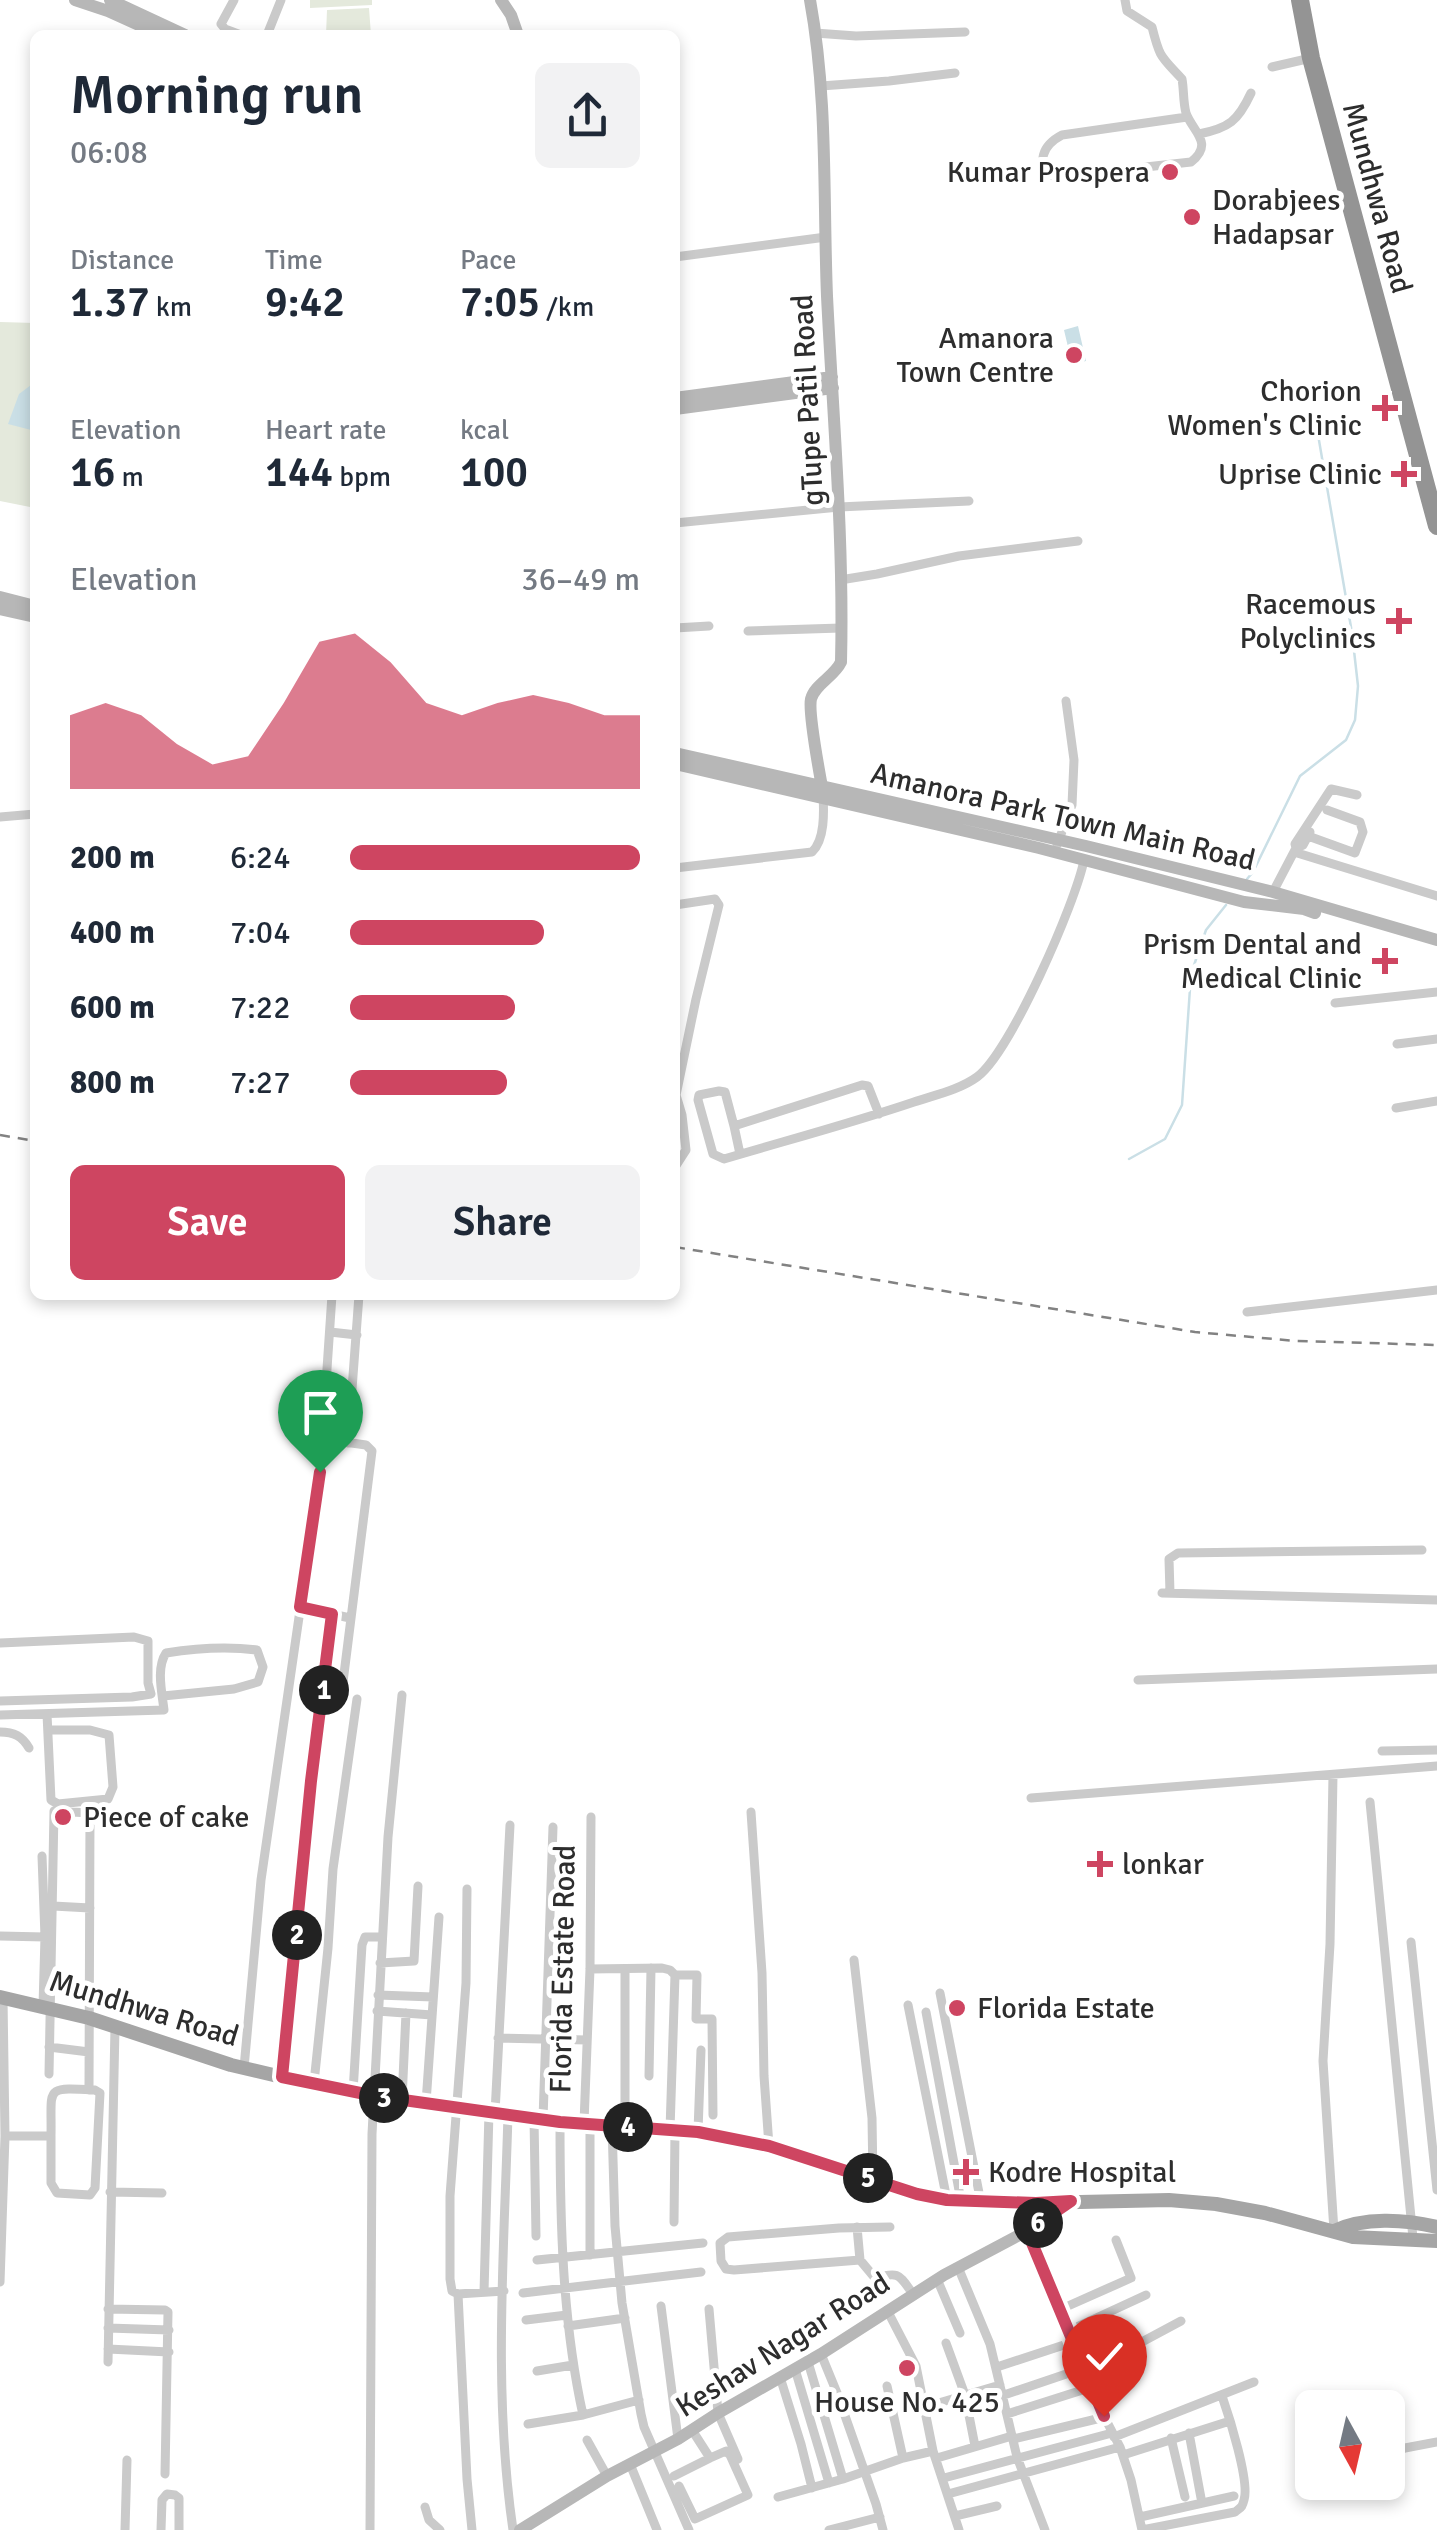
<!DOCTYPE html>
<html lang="en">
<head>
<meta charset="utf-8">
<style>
  :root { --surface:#fff; --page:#f2f2f3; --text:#1f2937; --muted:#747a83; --accent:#ce4561 }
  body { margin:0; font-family:Signika,sans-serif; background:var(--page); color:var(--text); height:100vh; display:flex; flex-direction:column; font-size:38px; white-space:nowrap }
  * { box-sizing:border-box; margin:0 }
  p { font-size:32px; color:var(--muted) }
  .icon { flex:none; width:55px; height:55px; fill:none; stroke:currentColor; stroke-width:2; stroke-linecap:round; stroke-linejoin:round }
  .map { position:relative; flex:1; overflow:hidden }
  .side { position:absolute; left:30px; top:30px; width:650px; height:1270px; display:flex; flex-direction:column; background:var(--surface); border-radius:15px; box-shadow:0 5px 15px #0003 }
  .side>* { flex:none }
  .needle { width:65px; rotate:172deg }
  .fabs { position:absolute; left:1295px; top:2390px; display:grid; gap:20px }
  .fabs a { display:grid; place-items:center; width:110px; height:110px; border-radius:15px; background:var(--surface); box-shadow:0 5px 15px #0003; font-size:50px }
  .pin { position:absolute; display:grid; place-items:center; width:85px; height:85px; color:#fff; margin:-102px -42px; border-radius:50% 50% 50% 0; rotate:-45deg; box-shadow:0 0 10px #0007 }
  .pin .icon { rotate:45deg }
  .km { position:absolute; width:50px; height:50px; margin:-25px; border-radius:50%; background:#222; color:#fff; font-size:28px; line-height:50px; text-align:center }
  .round { display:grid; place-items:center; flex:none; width:105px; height:105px; border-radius:15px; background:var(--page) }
  .head { display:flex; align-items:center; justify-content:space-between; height:170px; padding:0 40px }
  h1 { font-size:55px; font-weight:600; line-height:75px }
  .metrics { display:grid; grid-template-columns:repeat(3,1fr); gap:15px; height:170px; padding:10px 40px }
  .metrics div { display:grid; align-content:center }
  .metrics b { font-size:42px; font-weight:600 }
  .metrics small { font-size:28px; font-weight:400 }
  .metrics p { font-size:28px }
  .chart { height:280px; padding:20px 40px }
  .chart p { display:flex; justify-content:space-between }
  .chart svg { width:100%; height:180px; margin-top:10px; fill:var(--accent); opacity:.7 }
  .action { display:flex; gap:20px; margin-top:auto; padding:20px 40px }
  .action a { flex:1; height:115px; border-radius:15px; background:var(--accent); color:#fff; font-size:40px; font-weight:600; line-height:115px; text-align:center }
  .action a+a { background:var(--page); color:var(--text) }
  ul { padding:0 40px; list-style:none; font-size:32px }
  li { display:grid; grid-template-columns:160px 120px 1fr; align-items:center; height:75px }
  li i { height:25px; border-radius:12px; background:var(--accent) }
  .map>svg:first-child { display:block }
  .green { fill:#e4e9dc }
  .water { fill:#cadfe6 }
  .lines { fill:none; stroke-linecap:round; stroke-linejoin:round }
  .stream { stroke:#cadfe6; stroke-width:2.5 }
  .street { stroke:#cacaca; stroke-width:9 }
  .secondary { stroke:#b7b7b7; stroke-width:12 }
  .primary { stroke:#a5a5a5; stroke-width:14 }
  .highway { stroke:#949494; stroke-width:18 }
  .rail { stroke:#828282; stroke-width:2.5; stroke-dasharray:10 8; stroke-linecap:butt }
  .route-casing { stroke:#fff; stroke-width:20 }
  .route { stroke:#ce4561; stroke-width:12 }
  .poi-dot { fill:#ce4561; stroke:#fff; stroke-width:4 }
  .labels { text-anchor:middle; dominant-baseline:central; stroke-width:10; stroke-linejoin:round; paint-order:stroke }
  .poi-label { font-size:30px; fill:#2d2d2d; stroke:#fff; text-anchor:end }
  .street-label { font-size:30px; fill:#2d2d2d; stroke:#fff }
</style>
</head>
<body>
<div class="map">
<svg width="1437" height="2530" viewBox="0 0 1437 2530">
  <rect width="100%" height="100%" fill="#fff"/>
  <path class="green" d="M 310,0 L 372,0 L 372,5 L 310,8 Z
    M 369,8 L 371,35 L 326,35 L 327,10 Z
    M 0,322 L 35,323 L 33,429 L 35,431 L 35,508 L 0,501 Z"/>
  <path class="water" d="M 1078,326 L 1086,361 L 1072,364 L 1064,330 Z
    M 35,382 L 35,431 L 8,424 L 19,394 Z"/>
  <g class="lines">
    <path class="stream" d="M 1247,879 L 1253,872 L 1300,776 L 1346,740 L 1355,720 L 1358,686 L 1352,633 L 1315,417
      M 1129,1159 L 1165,1139 L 1182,1105 L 1191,974 L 1206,930 L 1226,905"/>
    <path class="street" d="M 234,0 L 221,24 L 225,29 L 241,35
      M 1125,0 L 1127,11 L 1152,27 C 1160,59 1161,56 1182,79 C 1184,90 1183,102 1186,113 C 1192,131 1215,143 1191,162 L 1055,177 C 1034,164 1043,145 1062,135 L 1187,117
      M 815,33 L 856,36 L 965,32
      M 267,35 L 281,0
      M 1272,67 L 1311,58
      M 821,86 L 889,81 L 955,73
      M 1199,134 C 1229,128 1238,121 1251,93
      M 675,257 L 826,237
      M 675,523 L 839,507 L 969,501
      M 840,580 L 877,574 L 959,556 L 1078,541
      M 675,628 L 709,626
      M 748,631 L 841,628
      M 0,817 L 35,814
      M 1308,836 L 1355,853 L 1363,832 L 1360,822 L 1327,810
      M 1057,845 L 1072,805 L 1074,760 L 1066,701
      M 1296,848 L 1295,844 L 1331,789 L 1357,795
      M 1294,852 L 1437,896
      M 675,868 L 812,852 C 825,840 824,812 823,794
      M 1273,892 L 1296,848 L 1303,845 L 1310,832
      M 675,905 L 715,899 L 719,905 L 696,999 L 676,1095 L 682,1115 L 686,1150 L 675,1167
      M 1335,1003 L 1437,992
      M 1397,1044 L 1437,1039
      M 1396,1108 L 1437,1101
      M 734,1126 L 725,1092 L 719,1091 L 699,1095 L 698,1100 L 713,1154 L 724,1159 C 788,1140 852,1123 914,1102 C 935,1095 959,1090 977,1077 C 1010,1053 1076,902 1084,860
      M 740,1154 L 734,1126 L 862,1085 L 868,1086 L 879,1114
      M 1247,1312 L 1437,1290
      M 330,1332 L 357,1335
      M 323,1439 L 366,1445 L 372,1451 L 341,1698
      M 348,1443 L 359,1295
      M 1162,1593 L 1437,1600
      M 1170,1593 L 1169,1559 L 1178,1553 L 1422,1550
      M 300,1607 L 350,1618
      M 0,1643 L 134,1637 L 148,1641 L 148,1683 L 151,1694 L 132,1697 L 0,1701
      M 1138,1680 L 1437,1669
      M 47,1714 L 51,1800 L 58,1804 L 108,1799 L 113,1787 L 109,1735 L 90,1730 L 48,1730
      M 0,1715 L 164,1710 C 162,1692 156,1668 166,1653 C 197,1648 226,1646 257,1650 L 263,1667 L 258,1682 L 234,1689 L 163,1696
      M 0,1732 C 14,1732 22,1736 29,1748
      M 1382,1751 L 1437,1750
      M 1333,1775 L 1330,1944 L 1323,2061 L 1334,2231
      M 1031,1798 L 1437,1766
      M 1370,1802 L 1413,2238
      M 751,1812 L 762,1973 L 764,2076 L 769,2146
      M 42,1856 L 45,1937 L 43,2006
      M 467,1889 L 466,1983 L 450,2196 L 450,2279 L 452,2291 L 458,2294 L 504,2291
      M 53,1906 L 90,1908
      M 0,1936 L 45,1937
      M 1411,1942 L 1437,2190
      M 854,1960 L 872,2118 L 873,2180
      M 380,1963 L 414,1961 L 418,1886
      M 590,1969 L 662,1968 L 670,1970 L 675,1975 L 670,2130
      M 675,1975 L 697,1975 L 696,2019 L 712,2019 L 713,2115
      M 940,1993 L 981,2203
      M 378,1995 L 433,1997
      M 908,2005 L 947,2200
      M 377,2011 L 432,2015
      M 926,2012 L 961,2201
      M 498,2038 L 587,2040
      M 49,2047 L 89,2052
      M 244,2068 L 261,1880 L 320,1472 L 332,1295
      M 49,2074 L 54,1811 L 90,1813 L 89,2090
      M 649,2076 L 651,1968
      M 282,2077 L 311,1781 L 332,1614
      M 314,2083 L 328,1948 L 333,1869 L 357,1699
      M 353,2092 L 362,1945 L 365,1937 L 381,1937
      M 402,2100 L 406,2013
      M 426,2103 L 439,1917
      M 495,2113 L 510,1825
      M 508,2115 C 504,2253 493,2393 513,2530
      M 534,2118 L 536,2236
      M 543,2119 L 553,1827
      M 560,2122 C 560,2219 562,2320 583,2415
      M 584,2123 L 590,1969 L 591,1817
      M 590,2124 L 590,2255
      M 612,2126 L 615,2226 L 622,2303 L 641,2414 L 644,2427 L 689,2530
      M 625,2127 L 625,1969
      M 698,2131 L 701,2050
      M 5,2136 L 51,2136 C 52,2087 43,2087 95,2090 L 100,2093 L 95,2188 L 90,2195 L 57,2193 L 51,2183 L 51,2136
      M 110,2192 L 162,2193
      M 674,2222 L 675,2130
      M 857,2227 L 860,2260
      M 890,2227 L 839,2228 L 728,2237 L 720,2243 L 721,2261 L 726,2269 L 734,2270 L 860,2260 L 875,2278 C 900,2271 899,2275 913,2294
      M 1027,2231 L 1106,2420 L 1120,2447 L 1131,2480 L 1142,2530 L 1235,2512 C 1241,2507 1242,2508 1244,2500 C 1250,2482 1229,2416 1222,2396
      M 537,2260 L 703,2243
      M 958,2267 L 990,2344 L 1017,2457 L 1045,2530
      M 937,2279 L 960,2333
      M 0,2282 L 5,2136 L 3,1998
      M 484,2292 L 489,2112
      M 523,2293 L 701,2272
      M 458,2294 L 467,2479 L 472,2530
      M 661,2306 L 678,2439
      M 108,2309 L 165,2310 L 168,2312 L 165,2474
      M 709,2309 L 718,2413 L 738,2459
      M 887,2310 L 916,2366 L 933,2451 L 959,2530
      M 1059,2310 L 1131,2278 L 1116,2240
      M 526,2320 L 567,2315
      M 568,2326 L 625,2318
      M 108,2328 L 169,2330
      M 1068,2331 L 1146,2295
      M 946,2343 L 965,2395 L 975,2446
      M 108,2349 L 169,2352
      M 821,2354 L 837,2393 L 876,2504 L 883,2530
      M 108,2362 L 115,2027
      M 808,2362 L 843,2479
      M 997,2367 L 1073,2342
      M 795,2369 L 829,2483
      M 537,2371 L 573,2365
      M 780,2377 L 801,2444 L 812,2488
      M 887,2386 L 903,2458
      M 1004,2395 L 1084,2368 L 1125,2351 L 1181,2321
      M 925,2407 L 1000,2385
      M 1007,2414 L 1092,2387
      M 528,2424 L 583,2415 L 639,2400
      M 1189,2433 L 1201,2498
      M 1114,2437 L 1254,2382
      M 1171,2438 L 1185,2497
      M 1013,2439 L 1105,2417
      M 587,2440 L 607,2476
      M 1123,2455 L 1230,2421
      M 1388,2456 L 1405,2448 L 1437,2442
      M 937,2458 L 1012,2436
      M 630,2464 L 657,2530
      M 674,2476 L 710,2458 L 692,2430
      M 944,2478 L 1112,2433
      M 679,2486 L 695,2519 L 748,2495 L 730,2455 L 726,2451 L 710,2458
      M 948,2494 L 1120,2447
      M 778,2497 L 843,2479 L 903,2458 L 933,2451
      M 425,2507 L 429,2520 L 440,2530
      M 955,2516 L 997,2506
      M 1140,2517 L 1234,2496
      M 125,2530 L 127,2460
      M 161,2530 L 162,2500 L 167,2494 L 175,2495 L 179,2498 L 179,2530
      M 370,2530 L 372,2134 L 388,1837 L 402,1695
      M 829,2530 L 880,2517"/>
    <path class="secondary" d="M 75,0 L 108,11 L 161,35
      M 110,0 L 185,35
      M 501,0 L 511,15 L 518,35
      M 810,0 C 828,98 823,197 827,296 C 833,418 844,540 841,662 C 834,677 815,684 811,699 C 808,712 819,770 822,787
      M 675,398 L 832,377
      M 675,409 L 833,388
      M 0,597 L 35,606
      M 0,609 L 35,617
      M 675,753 L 1086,846 L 1273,892 L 1437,940
      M 675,764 L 1039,848 L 1244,902 L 1304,909 L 1315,913
      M 520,2530 L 607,2476 L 678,2439 L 718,2413 L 821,2354 L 944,2275 L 1027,2231 L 1071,2201"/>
    <path class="primary" d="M 0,1997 L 89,2018 L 231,2065 L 282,2077 L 375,2097 L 560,2122 L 698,2131 L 769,2146 L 917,2195 L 947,2200 L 1036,2203 L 1169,2200 L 1216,2204 L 1265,2213 L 1353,2237 L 1437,2241
      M 1334,2231 C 1364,2217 1404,2219 1437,2227"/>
    <path class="highway" d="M 1300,0 L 1311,58 L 1437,526"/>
    <path class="rail" d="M 0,1135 L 35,1141
      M 675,1247 L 1195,1332 L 1296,1341 L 1437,1345"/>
  </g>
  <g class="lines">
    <g class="route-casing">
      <path id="route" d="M 320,1472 L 300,1607 L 332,1614 L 311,1781 L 282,2077 L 375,2096 L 560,2122 L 698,2132 L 769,2146 L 917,2194 L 947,2200 L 1036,2203 L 1071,2201 L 1027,2231 L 1104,2416"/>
    </g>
    <use href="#route" class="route"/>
  </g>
  <g class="poi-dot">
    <circle cx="1170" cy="172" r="10"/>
    <circle cx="1192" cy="217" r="10"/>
    <circle cx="1074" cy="355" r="10"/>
    <path d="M1380 393h10v10h10v10h-10v10h-10v-10h-10v-10h10z"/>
    <path d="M1399 459h10v10h10v10h-10v10h-10v-10h-10v-10h10z"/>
    <path d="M1394 606h10v10h10v10h-10v10h-10v-10h-10v-10h10z"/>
    <path d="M1380 946h10v10h10v10h-10v10h-10v-10h-10v-10h10z"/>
    <circle cx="63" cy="1817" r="10"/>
    <path d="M1095 1849h10v10h10v10h-10v10h-10v-10h-10v-10h10z"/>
    <circle cx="957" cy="2008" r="10"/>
    <path d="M961 2157h10v10h10v10h-10v10h-10v-10h-10v-10h10z"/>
    <circle cx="907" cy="2368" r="10"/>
  </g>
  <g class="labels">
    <g class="poi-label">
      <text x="1150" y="172">Kumar Prospera</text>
      <text x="1212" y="200" text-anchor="start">Dorabjees<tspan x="1212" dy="34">Hadapsar</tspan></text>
      <text x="1054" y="338">Amanora<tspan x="1054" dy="34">Town Centre</tspan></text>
      <text x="1362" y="391">Chorion<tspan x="1362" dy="34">Women's Clinic</tspan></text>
      <text x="1382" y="474">Uprise Clinic</text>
      <text x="1376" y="604">Racemous<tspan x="1376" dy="34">Polyclinics</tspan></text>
      <text x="1362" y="944">Prism Dental and<tspan x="1362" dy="34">Medical Clinic</tspan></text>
      <text x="83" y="1817" text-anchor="start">Piece of cake</text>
      <text x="1122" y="1864" text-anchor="start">lonkar</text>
      <text x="977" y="2008" text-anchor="start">Florida Estate</text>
      <text x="988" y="2172" text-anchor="start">Kodre Hospital</text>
      <text x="907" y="2402" text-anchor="middle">House No. 425</text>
    </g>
    <g class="street-label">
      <text transform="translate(1377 198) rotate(75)">Mundhwa Road</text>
      <text transform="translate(808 400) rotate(-93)">gTupe Patil Road</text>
      <text transform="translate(1063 817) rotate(13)">Amanora Park Town Main Road</text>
      <text transform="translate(563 1969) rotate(-89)">Florida Estate Road</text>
      <text transform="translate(144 2009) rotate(17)">Mundhwa Road</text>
      <text transform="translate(783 2345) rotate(-32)">Keshav Nagar Road</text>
    </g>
  </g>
</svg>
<div class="fabs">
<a><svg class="needle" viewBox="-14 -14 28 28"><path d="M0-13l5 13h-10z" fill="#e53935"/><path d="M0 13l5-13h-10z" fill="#747a83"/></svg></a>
</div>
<div class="pin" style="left:320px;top:1472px;background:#1e9e55"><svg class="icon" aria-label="arrive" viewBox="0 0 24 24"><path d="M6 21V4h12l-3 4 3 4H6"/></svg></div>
<div class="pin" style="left:1104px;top:2416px;background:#d93025"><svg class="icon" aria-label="check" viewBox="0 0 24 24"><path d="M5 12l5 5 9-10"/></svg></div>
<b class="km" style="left:324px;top:1690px">1</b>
<b class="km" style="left:297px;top:1935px">2</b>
<b class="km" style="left:384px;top:2098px">3</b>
<b class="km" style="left:628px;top:2127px">4</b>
<b class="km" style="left:868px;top:2178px">5</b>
<b class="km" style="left:1038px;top:2223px">6</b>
<section class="side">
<div class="head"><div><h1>Morning run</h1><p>06:08</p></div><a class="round"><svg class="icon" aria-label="share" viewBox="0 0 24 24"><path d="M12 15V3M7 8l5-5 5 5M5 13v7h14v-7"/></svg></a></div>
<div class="metrics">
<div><p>Distance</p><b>1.37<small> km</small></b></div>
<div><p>Time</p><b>9:42</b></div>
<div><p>Pace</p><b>7:05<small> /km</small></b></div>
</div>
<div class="metrics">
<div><p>Elevation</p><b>16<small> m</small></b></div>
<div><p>Heart rate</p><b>144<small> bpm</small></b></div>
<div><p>kcal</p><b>100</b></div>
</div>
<div class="chart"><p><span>Elevation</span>36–49 m</p>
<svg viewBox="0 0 160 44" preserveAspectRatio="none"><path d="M0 44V26L10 23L20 26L30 33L40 38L50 36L60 23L70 8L80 6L90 13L100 23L110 26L120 23L130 21L140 23L150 26L160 26V44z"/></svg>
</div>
<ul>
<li><b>200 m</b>6:24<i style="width:100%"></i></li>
<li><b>400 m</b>7:04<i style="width:67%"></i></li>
<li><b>600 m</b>7:22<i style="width:57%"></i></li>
<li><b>800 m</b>7:27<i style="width:54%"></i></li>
</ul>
<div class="action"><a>Save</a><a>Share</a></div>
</section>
</div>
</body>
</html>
